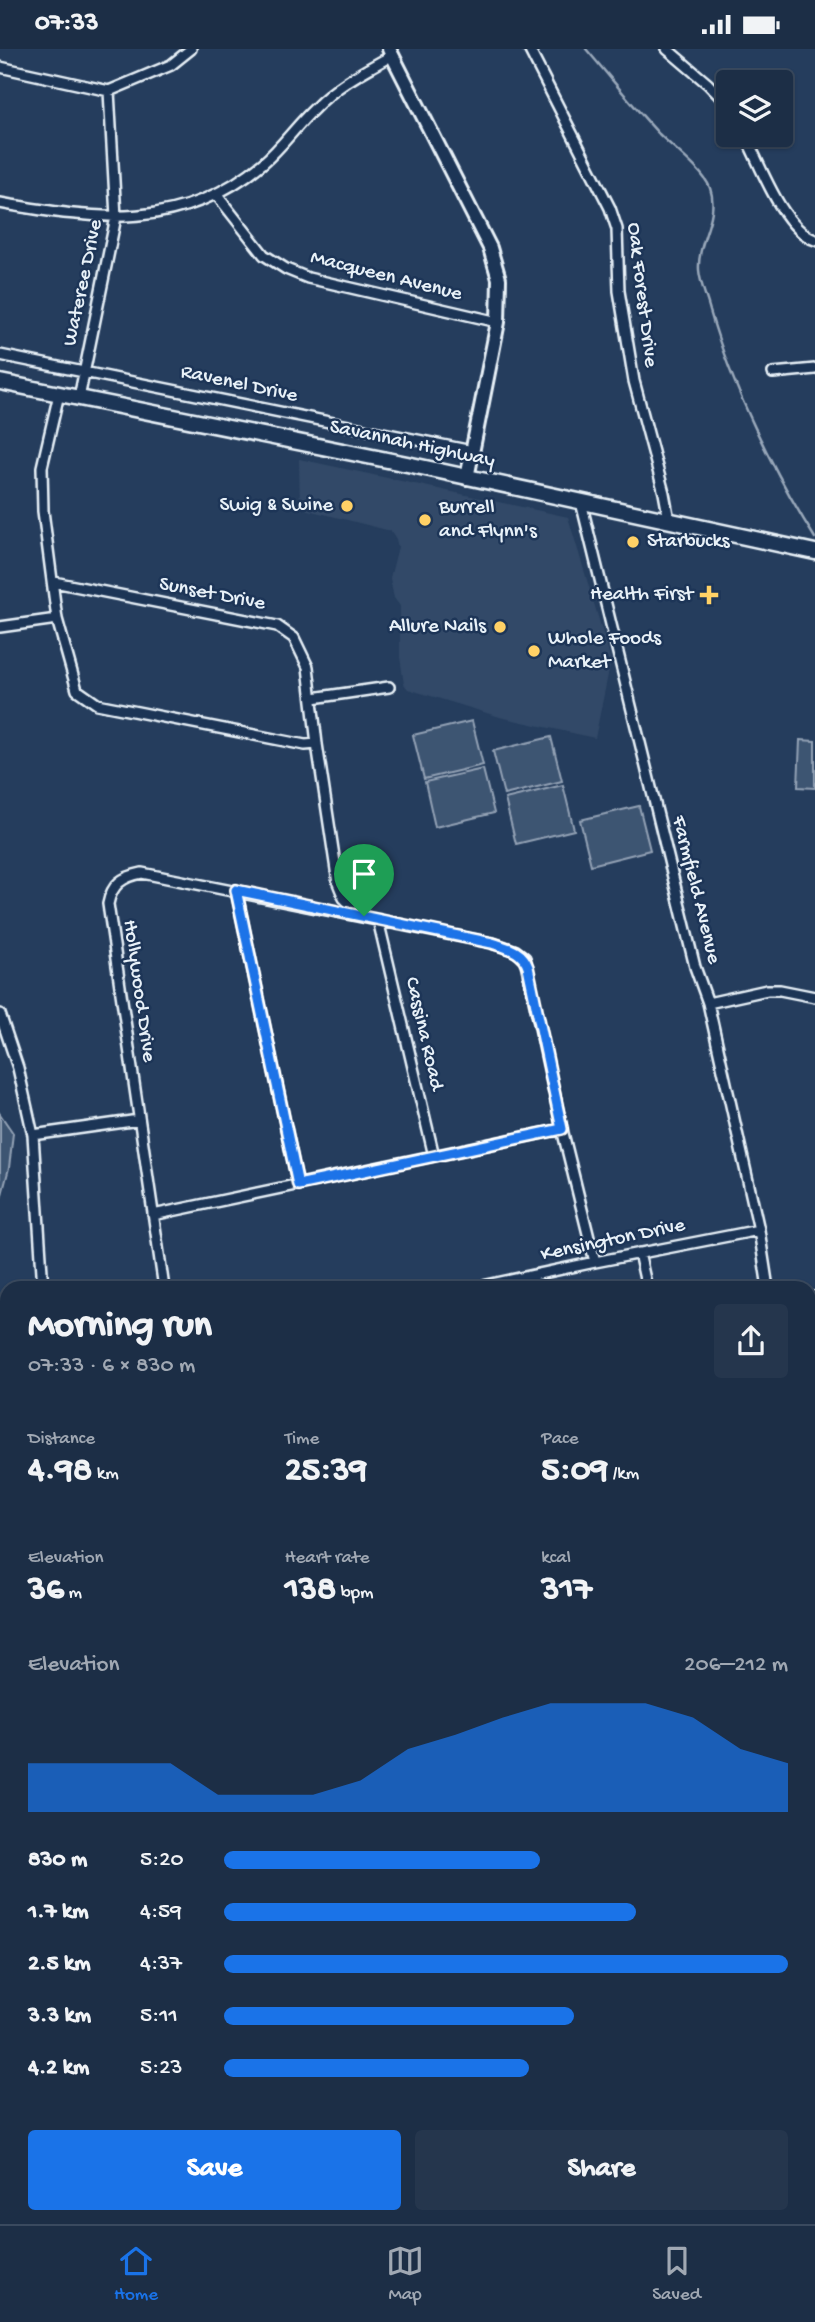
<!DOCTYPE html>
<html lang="en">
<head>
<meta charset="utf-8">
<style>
  :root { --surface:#1c2e46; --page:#25364d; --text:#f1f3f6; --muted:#a0a8b3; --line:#3a4a5f; --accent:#1a73e8 }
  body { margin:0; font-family:"Gochi Hand",sans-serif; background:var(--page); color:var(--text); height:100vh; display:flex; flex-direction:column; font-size:26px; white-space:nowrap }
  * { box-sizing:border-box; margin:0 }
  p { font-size:23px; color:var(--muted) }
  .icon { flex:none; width:38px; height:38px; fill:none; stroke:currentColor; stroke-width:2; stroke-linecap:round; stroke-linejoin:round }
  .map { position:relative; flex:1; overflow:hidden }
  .drawer { position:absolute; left:0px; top:1232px; width:816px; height:943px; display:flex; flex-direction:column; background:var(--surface); border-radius:21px 21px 0 0; box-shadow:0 2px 5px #0004,0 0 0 2px var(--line) }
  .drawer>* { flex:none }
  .controls { position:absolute; left:716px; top:21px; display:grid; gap:14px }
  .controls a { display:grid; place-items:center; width:77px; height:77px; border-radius:7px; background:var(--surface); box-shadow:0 2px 5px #0004,0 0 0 2px var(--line); font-size:35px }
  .pin { position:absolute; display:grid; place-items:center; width:60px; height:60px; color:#fff; margin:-72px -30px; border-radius:50% 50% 50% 0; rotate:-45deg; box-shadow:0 0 7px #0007 }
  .pin .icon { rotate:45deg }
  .round { display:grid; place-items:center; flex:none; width:74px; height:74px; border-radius:7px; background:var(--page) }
  .overview { display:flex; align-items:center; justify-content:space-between; height:119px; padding:0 28px }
  h1 { font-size:38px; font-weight:700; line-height:52px }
  .figures { display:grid; grid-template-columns:repeat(3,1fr); gap:10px; height:119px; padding:7px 28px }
  .figures div { display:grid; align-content:center }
  .figures b { font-size:35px; font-weight:700 }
  .figures small { font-size:19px; font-weight:400 }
  .figures p { font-size:19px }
  .chart { height:196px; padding:14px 28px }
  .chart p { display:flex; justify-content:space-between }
  .chart svg { width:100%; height:126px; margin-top:7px; fill:var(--accent); opacity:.7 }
  .action { display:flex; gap:14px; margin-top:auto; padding:14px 28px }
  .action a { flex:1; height:80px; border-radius:7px; background:var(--accent); color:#fff; font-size:28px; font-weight:700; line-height:80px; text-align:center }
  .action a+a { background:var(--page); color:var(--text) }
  ul { padding:0 28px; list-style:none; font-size:23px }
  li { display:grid; grid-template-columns:112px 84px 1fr; align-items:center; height:52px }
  li i { height:18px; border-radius:9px; background:var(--accent) }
  .status { display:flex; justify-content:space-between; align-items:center; height:49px; padding:0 35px; background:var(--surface); direction:ltr }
  .status svg { height:19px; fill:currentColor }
  .tab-bar { display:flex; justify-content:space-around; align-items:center; height:98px; border-top:2px solid var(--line); background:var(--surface); font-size:19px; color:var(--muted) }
  .tab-bar a { display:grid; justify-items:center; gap:4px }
  .tab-bar .current { color:var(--accent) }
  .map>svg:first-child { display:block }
  .built { fill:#334a68 }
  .green { fill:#3e5472; stroke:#93a2b5; stroke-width:2 }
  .water { fill:#657890; stroke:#99a8ba; stroke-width:2 }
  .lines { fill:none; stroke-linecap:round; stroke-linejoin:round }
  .stream { stroke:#99a8ba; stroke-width:2.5 }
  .minor-casing { stroke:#e8f1f8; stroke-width:14 }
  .major-casing { stroke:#e8f1f8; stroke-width:18 }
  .highway-casing { stroke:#e8f1f8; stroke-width:19 }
  .minor { stroke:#1d3557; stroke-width:9 }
  .major { stroke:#1d3557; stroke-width:12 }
  .highway { stroke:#1d3557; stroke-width:14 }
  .route-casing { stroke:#fff; stroke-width:14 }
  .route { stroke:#1a73e8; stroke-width:9 }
  .poi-dot { fill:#ffd166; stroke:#1d3557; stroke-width:2.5 }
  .labels { text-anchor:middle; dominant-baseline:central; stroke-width:5; stroke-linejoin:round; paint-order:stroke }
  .street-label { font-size:21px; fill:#e8f1f8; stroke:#1d3557 }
  .poi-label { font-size:21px; fill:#e8f1f8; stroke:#1d3557; text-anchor:end }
</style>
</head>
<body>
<div class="status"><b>07:33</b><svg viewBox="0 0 49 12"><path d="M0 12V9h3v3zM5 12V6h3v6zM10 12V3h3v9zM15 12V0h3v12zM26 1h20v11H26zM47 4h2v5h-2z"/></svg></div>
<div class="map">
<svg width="815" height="2175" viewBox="0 0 815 2175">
  <rect width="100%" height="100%" fill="#253d5d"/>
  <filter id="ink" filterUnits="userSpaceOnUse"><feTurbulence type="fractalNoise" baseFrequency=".0143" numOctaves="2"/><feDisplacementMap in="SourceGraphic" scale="14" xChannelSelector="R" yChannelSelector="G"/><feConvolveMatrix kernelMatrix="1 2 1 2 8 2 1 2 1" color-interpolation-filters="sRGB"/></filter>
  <g filter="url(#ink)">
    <path class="built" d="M 299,410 L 568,468 L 611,611 L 595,689 L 500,668 L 408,640 L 404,635 L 400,608 L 400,557 L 394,549 L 390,529 L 398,498 L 396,490 L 391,482 L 300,459 Z"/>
    <path class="green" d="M 472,672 L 483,716 L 424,730 L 413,686 Z
      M 551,688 L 562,732 L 504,746 L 493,702 Z
      M 800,691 L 815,692 L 815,739 L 798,738 Z
      M 483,720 L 494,764 L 435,778 L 425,733 Z
      M 563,736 L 574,781 L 516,795 L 505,750 Z
      M 639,757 L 650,801 L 591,816 L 580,771 Z
      M 0,1065 L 13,1084 L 9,1119 L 0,1153 Z
      M 0,1274 L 7,1287 L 7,1728 L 0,1728 Z
      M 809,1752 L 815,1755 L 815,1923 L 809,1927 Z
      M 0,1773 L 7,1774 L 7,1946 L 0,1945 Z
      M 815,1980 L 815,2175 L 738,2175 L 737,2168 L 808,2168 L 808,1987 Z
      M 269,2168 L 409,2168 L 402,2175 L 272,2175 Z"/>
    <path class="water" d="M 0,1728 L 7,1728 L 7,1773 L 0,1773 Z
      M 815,1923 L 815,1980 L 809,1987 L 809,1927 Z
      M 409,2168 L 495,2168 L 484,2175 L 402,2175 Z"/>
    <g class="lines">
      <path class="stream" d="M 586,0 C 610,28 634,58 659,85 C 672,98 704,122 710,139 C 720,168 697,192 699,221 C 700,235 707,249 710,262 C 731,336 774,424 815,489
        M 0,1488 L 7,1494"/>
      <g class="minor-casing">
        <path id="minor" d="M 529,0 L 610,159 L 617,180 L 619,242 L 634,332 L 664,444 L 669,471
          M 667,0 L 708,35 L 728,56
          M 0,18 L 109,42 L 171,16 L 191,0
          M 745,86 C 760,116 783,180 815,191
          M 216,145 L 264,206 L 286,220 L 308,229 L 498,273
          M 0,154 C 97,171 181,183 263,114 C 282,98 296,77 314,60 C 337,36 364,22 393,6
          M 0,306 L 472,402
          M 773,324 L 815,320
          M 59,345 L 42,418 L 43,462 L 57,570 L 77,641 L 97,655 L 305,696 L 317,695
          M 79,349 L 116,168 L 109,42
          M 581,453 L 695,918 L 708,954 L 759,1181 L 768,1239
          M 54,533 L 277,577 L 294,589 L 308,618 L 317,695 L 338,834 L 344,849 L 359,864
          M 0,578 L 57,570
          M 313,649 L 389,638
          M 236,841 L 298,1136
          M 378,871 L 434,1107
          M 708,954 L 767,941 L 780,941 L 815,948
          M 0,965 L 18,1019 L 33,1086 L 43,1239
          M 33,1086 L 139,1071
          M 153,1166 L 562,1080
          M 639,1204 L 647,1239
          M 536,1226 L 539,1239
          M 164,1239 L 108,855 C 112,835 122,828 142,824 L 492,894 L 516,902 L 525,909 L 562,1080 L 595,1213
          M 473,1239 L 595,1213 L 759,1181
          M 808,1249 L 815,1248
          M 808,1371 L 815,1394
          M 0,2119 L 7,2121
          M 96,2168 L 102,2175"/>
      </g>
      <g class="major-casing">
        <path id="major" d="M 389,0 L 490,199 L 499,230 L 498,273 L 467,429"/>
      </g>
      <g class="highway-casing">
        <path id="highway" d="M 0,333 L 407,415 L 815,503"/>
      </g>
      <use href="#minor" class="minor"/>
      <use href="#major" class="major"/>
      <use href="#highway" class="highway"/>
    </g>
  </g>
  <g class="lines" filter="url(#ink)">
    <g class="route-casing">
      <path id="route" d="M 236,841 L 492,894 C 507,899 522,901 528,918 L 562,1080 L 298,1136 Z"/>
    </g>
    <use href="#route" class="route"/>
  </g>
  <g class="poi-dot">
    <circle cx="347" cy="457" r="7"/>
    <circle cx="425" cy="471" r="7"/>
    <circle cx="633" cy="493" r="7"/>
    <path d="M705.5 535.5h7v7h7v7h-7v7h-7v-7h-7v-7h7z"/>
    <circle cx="500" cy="578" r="7"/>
    <circle cx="534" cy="602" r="7"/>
  </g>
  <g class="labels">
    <g class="street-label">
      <text transform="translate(386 228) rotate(14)">Macqueen Avenue</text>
      <text transform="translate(84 234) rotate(-78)">Wateree Drive</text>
      <text transform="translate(641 246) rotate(83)">Oak Forest Drive</text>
      <text transform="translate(239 336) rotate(12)">Ravenel Drive</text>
      <text transform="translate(412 396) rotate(12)">Savannah Highway</text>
      <text transform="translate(212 546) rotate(11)">Sunset Drive</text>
      <text transform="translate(695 841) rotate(76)">Farmfield Avenue</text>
      <text transform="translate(138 942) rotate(82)">Hollywood Drive</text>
      <text transform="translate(423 985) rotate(77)">Cassina Road</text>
      <text transform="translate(613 1192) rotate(-12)">Kensington Drive</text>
    </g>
    <g class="poi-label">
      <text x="333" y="457">Swig &amp; Swine</text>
      <text x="439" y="459" text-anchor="start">Burrell<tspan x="439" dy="24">and Flynn's</tspan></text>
      <text x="647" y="493" text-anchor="start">Starbucks</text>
      <text x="693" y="546">Health First</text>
      <text x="486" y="578">Allure Nails</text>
      <text x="548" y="590" text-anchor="start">Whole Foods<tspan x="548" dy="24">Market</tspan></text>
    </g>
  </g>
</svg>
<div class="controls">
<a><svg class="icon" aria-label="layers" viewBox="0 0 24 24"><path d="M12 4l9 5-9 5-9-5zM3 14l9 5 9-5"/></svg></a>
</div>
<div class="pin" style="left:364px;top:867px;background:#1e9e55"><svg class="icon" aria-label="arrive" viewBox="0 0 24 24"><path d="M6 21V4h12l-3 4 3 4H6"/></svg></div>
<section class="drawer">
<div class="overview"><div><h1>Morning run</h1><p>07:33 · 6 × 830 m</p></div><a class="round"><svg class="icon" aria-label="share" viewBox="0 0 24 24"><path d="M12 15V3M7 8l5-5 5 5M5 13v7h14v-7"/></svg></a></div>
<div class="figures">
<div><p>Distance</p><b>4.98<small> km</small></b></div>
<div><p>Time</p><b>25:39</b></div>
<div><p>Pace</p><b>5:09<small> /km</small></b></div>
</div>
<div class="figures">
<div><p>Elevation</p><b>36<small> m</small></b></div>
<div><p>Heart rate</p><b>138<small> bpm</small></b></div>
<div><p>kcal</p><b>317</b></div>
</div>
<div class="chart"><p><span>Elevation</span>206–212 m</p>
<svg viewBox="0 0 160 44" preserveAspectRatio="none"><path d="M0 44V27L10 27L20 27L30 27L40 38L50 38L60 38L70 33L80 22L90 17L100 11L110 6L120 6L130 6L140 11L150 22L160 27V44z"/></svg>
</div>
<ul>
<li><b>830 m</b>5:20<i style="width:56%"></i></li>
<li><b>1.7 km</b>4:59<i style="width:73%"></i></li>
<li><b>2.5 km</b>4:37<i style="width:100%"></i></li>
<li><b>3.3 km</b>5:11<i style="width:62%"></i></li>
<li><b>4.2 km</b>5:23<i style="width:54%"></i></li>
</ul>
<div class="action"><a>Save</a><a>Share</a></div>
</section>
</div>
<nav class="tab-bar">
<a class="current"><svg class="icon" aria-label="home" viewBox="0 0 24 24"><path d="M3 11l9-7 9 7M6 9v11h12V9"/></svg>Home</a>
<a><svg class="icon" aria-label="map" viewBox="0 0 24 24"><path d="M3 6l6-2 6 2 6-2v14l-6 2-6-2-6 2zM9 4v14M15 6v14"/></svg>Map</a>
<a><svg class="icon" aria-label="saved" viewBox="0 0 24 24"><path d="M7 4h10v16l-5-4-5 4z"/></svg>Saved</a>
</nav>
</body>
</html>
